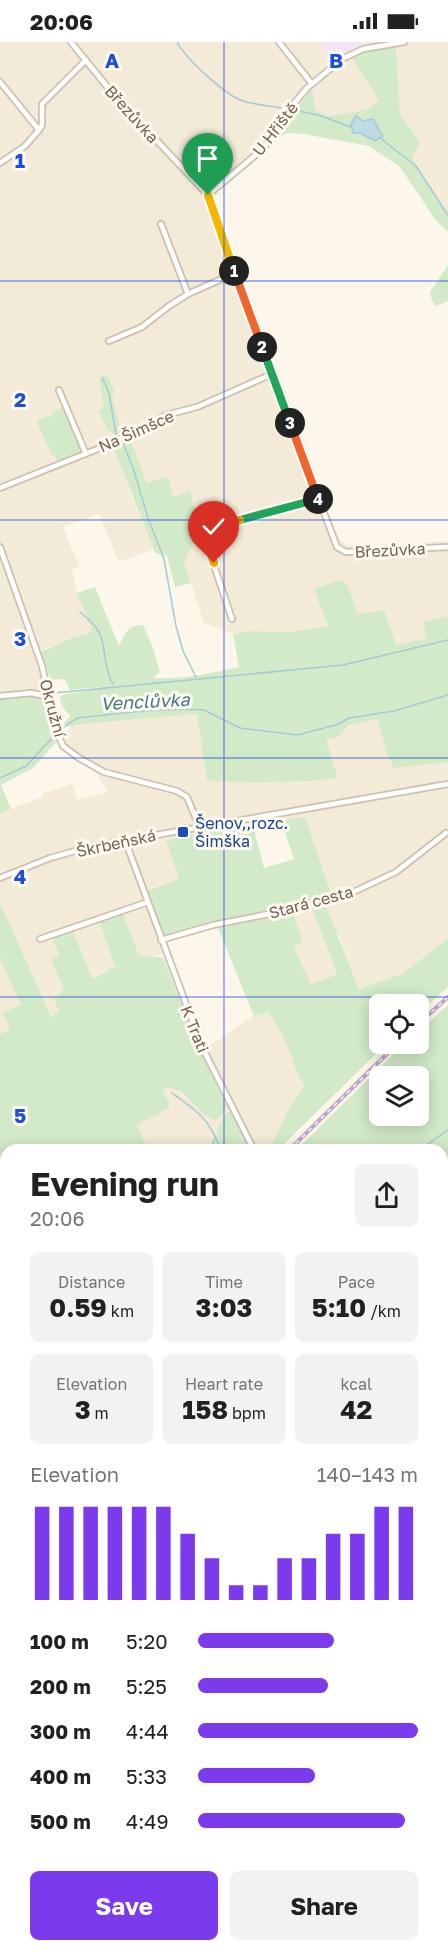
<!DOCTYPE html>
<html lang="en">
<head>
<meta charset="utf-8">
<style>
  :root { --surface:#fff; --page:#f2f2f2; --text:#202124; --muted:#757577; --accent:#7c3aed }
  body { margin:0; font-family:"Golos Text",sans-serif; background:var(--page); color:var(--text); height:100vh; display:flex; flex-direction:column; font-size:22px; white-space:nowrap }
  * { box-sizing:border-box; margin:0 }
  p { font-size:20px; color:var(--muted) }
  .icon { flex:none; width:33px; height:33px; fill:none; stroke:currentColor; stroke-width:2; stroke-linecap:round; stroke-linejoin:round }
  .map { position:relative; flex:1; overflow:hidden }
  .details { position:absolute; left:0px; top:1102px; width:448px; height:808px; display:flex; flex-direction:column; background:var(--surface); border-radius:18px 18px 0 0; box-shadow:0 3px 15px #0003 }
  .details>* { flex:none }
  .buttons { position:absolute; left:369px; top:952px; display:grid; gap:12px }
  .buttons a { display:grid; place-items:center; width:60px; height:60px; border-radius:9px; background:var(--surface); box-shadow:0 3px 15px #0003; font-size:30px }
  .pin { position:absolute; display:grid; place-items:center; width:51px; height:51px; color:#fff; margin:-62px -26px; border-radius:50% 50% 50% 0; rotate:-45deg; box-shadow:0 0 6px #0007 }
  .pin .icon { rotate:45deg }
  .km { position:absolute; width:30px; height:30px; margin:-15px; border-radius:50%; background:#222; color:#fff; font-size:16px; line-height:30px; text-align:center }
  .round { display:grid; place-items:center; flex:none; width:63px; height:63px; border-radius:9px; background:var(--page) }
  .overview { display:flex; align-items:center; justify-content:space-between; height:102px; padding:0 30px }
  h1 { font-size:33px; font-weight:700; line-height:45px }
  .metrics { display:grid; grid-template-columns:repeat(3,1fr); gap:9px; height:102px; padding:6px 30px }
  .metrics div { display:grid; align-content:center; border-radius:9px; background:var(--page); text-align:center }
  .metrics b { font-size:26px; font-weight:700 }
  .metrics small { font-size:16px; font-weight:400 }
  .metrics p { font-size:16px }
  .chart { height:168px; padding:12px 30px }
  .chart p { display:flex; justify-content:space-between }
  .chart svg { width:100%; height:108px; margin-top:6px; stroke:var(--accent); stroke-width:6 }
  .primary-button { display:flex; gap:12px; margin-top:auto; padding:12px 30px }
  .primary-button a { flex:1; height:69px; border-radius:9px; background:var(--accent); color:#fff; font-size:24px; font-weight:700; line-height:69px; text-align:center }
  .primary-button a+a { background:var(--page); color:var(--text) }
  ul { padding:0 30px; list-style:none; font-size:20px }
  li { display:grid; grid-template-columns:96px 72px 1fr; align-items:center; height:45px }
  li i { height:15px; border-radius:8px; background:var(--accent) }
  .status { display:flex; justify-content:space-between; align-items:center; height:42px; padding:0 30px; background:var(--surface); direction:ltr }
  .status svg { height:16px; fill:currentColor }
  .map>svg:first-child { display:block }
  .residential { fill:#f4ead8 }
  .industrial { fill:#ede9e2 }
  .education { fill:#f4e6f9 }
  .green { fill:#d2eac8; fill-rule:evenodd }
  .water { fill:#bedbe6; stroke:#a4c9d7; stroke-width:1.5 }
  .lines { fill:none; stroke-linecap:round; stroke-linejoin:round }
  .stream { stroke:#a4c9d7; stroke-width:1.5 }
  .river { stroke:#bedbe6; stroke-width:9 }
  .street-casing { stroke:#cec0af; stroke-width:8 }
  .highway-casing { stroke:#dbd6d1; stroke-width:10 }
  .street { stroke:#fff; stroke-width:4.5 }
  .highway { stroke:#f4c1a3; stroke-width:8 }
  .rail-casing { stroke:#bca7c6; stroke-width:4 }
  .rail { stroke:#fefaf0; stroke-width:1.5; stroke-dasharray:4.5; stroke-linecap:butt }
  .split-1-casing { stroke:#fff; stroke-width:12 }
  .split-2-casing { stroke:#fff; stroke-width:12 }
  .split-3-casing { stroke:#fff; stroke-width:12 }
  .split-4-casing { stroke:#fff; stroke-width:12 }
  .split-5-casing { stroke:#fff; stroke-width:12 }
  .split-6-casing { stroke:#fff; stroke-width:12 }
  .split-1 { stroke:#f5b400; stroke-width:8 }
  .split-2 { stroke:#f0652b; stroke-width:8 }
  .split-3 { stroke:#22a559; stroke-width:8 }
  .split-4 { stroke:#f0652b; stroke-width:8 }
  .split-5 { stroke:#22a559; stroke-width:8 }
  .split-6 { stroke:#f5b400; stroke-width:8 }
  .grid { fill:none; stroke:#1d4ed8; stroke-width:1.5; stroke-opacity:0.55 }
  .transit-dot { fill:#1a4fb4; stroke:#fefaf0; stroke-width:2 }
  .labels { text-anchor:middle; dominant-baseline:central; stroke-width:6; stroke-linejoin:round; paint-order:stroke }
  .street-label { font-size:16px; fill:#76614d; stroke:#fefaf0 }
  .transit-label { font-size:16px; fill:#164399; stroke:#fefaf0; text-anchor:start }
  .water-label { font-size:18px; font-style:italic; fill:#477689; stroke:#fefaf0 }
  .grid-label { font-size:20px; text-anchor:middle; font-weight:bold; fill:#1d4ed8; stroke:#fefaf0; stroke-width:6; stroke-linejoin:round; paint-order:stroke }
</style>
</head>
<body>
<div class="status"><b>20:06</b><svg viewBox="0 0 49 12"><path d="M0 12V9h3v3zM5 12V6h3v6zM10 12V3h3v9zM15 12V0h3v12zM26 1h20v11H26zM47 4h2v5h-2z"/></svg></div>
<div class="map">
<svg width="448" height="1910" viewBox="0 0 448 1910">
  <rect width="100%" height="100%" fill="#fcf7ea"/>
  <path class="residential" d="M 0,0 L 448,0 L 448,172 L 412,116 L 420,100 L 400,72 L 396,5 L 379,59 L 366,68 L 328,74 L 315,68 L 312,47 L 277,96 L 260,114 L 219,148 L 215,153 L 214,158 L 308,410 L 314,434 L 338,495 L 346,503 L 354,504 L 448,499 L 448,574 L 423,580 L 428,596 L 396,603 L 358,572 L 347,543 L 339,538 L 315,547 L 328,584 L 291,590 L 252,589 L 233,592 L 204,581 L 184,520 L 199,490 L 189,449 L 173,455 L 147,442 L 130,398 L 123,403 L 114,404 L 132,456 L 154,507 L 119,520 L 99,472 L 63,485 L 79,524 L 72,527 L 77,551 L 94,590 L 69,597 L 41,608 L 40,610 L 52,649 L 48,652 L 49,660 L 23,654 L 0,657 Z
    M 197,672 L 239,741 L 299,741 L 338,736 L 325,698 L 338,695 L 349,683 L 378,677 L 386,710 L 394,725 L 448,720 L 448,896 L 404,931 L 359,947 L 340,895 L 312,866 L 336,929 L 336,933 L 311,942 L 295,908 L 302,897 L 290,865 L 329,856 L 331,852 L 305,776 L 166,798 L 179,837 L 151,846 L 167,911 L 148,916 L 139,913 L 122,870 L 119,926 L 102,930 L 92,937 L 72,887 L 53,898 L 59,914 L 51,917 L 64,948 L 59,953 L 59,970 L 51,976 L 0,859 L 0,771 L 43,755 L 42,752 L 72,742 L 77,758 L 108,750 L 95,729 L 64,709 L 58,698 L 71,685 L 83,682 Z
    M 0,917 L 22,963 L 10,987 L 0,992 Z
    M 268,970 L 275,977 L 289,1006 L 299,1034 L 305,1043 L 289,1066 L 270,1106 L 265,1108 L 250,1108 L 230,1069 L 218,1084 L 218,1092 L 206,1108 L 148,1108 L 136,1082 L 169,1066 L 169,1060 L 163,1050 L 166,1046 L 172,1046 L 177,1049 L 193,1060 L 195,1064 L 209,1076 L 214,1078 L 219,1076 L 224,1057 L 201,1009 L 254,974 Z
    M 6,1239 L 6,1363 L 0,1369 L 0,1243 Z
    M 448,1572 L 448,1675 L 443,1676 L 442,1576 Z
    M 443,1777 L 448,1828 L 448,1910 L 396,1910 L 396,1905 L 442,1905 Z"/>
  <path class="industrial" d="M 6,1572 L 6,1644 L 0,1624 L 0,1602 Z
    M 88,1905 L 177,1905 L 184,1910 L 91,1910 Z
    M 234,1905 L 396,1905 L 396,1910 L 244,1910 Z"/>
  <path class="education" d="M 319,0 L 364,0 L 365,3 L 333,19 Z"/>
  <path class="green" d="M 396,5 L 400,72 L 420,100 L 412,116 L 448,173 L 448,190 L 435,177 L 400,125 L 369,104 L 304,92 L 287,91 L 277,96 L 312,46 L 315,68 L 328,74 L 366,68 L 379,59 L 352,15 L 364,10 Z
    M 448,223 L 448,259 L 436,264 L 432,259 L 430,250 Z
    M 107,333 L 114,348 L 112,356 L 121,390 L 114,392 L 107,387 L 99,369 L 104,366 L 99,336 Z
    M 66,364 L 84,409 L 59,419 L 51,411 L 37,380 L 44,375 L 51,374 L 55,368 Z
    M 130,397 L 147,441 L 168,435 L 173,455 L 190,449 L 199,490 L 184,520 L 191,541 L 175,545 L 167,514 L 155,511 L 113,404 L 123,403 Z
    M 339,538 L 347,542 L 358,572 L 384,568 L 396,603 L 427,596 L 423,580 L 448,574 L 448,720 L 394,726 L 386,710 L 378,677 L 349,683 L 338,695 L 326,698 L 338,736 C 294,742 251,742 207,738 L 197,672 L 83,682 L 66,685 L 64,681 L 71,673 C 64,669 61,663 60,655 L 62,653 L 101,646 L 100,645 L 70,648 L 65,637 L 51,638 L 40,610 L 69,597 L 93,590 L 77,551 L 95,545 L 119,604 C 125,593 127,582 143,583 L 153,606 L 160,630 L 153,636 C 182,638 211,631 239,625 L 233,592 L 251,589 L 291,590 L 328,584 L 314,547 Z
    M 23,654 L 36,654 L 49,660 L 58,698 L 33,726 L 1,743 L 11,767 L 0,771 L 0,657 Z
    M 303,775 L 306,778 L 331,852 L 330,856 L 163,895 L 146,849 L 179,837 L 166,798 L 253,783 L 264,826 L 294,817 L 281,779 Z
    M 0,860 L 51,975 L 59,970 L 54,956 L 64,948 L 51,917 L 59,913 L 53,898 L 54,893 L 72,887 L 92,937 L 110,927 L 119,926 L 115,924 L 99,878 L 122,870 L 139,913 C 148,916 159,913 164,917 L 197,1002 L 196,1006 L 201,1009 L 227,1065 L 219,1076 L 214,1078 C 197,1072 186,1044 166,1046 L 163,1050 L 169,1060 L 169,1066 L 137,1083 L 148,1108 L 6,1108 L 6,1203 L 5,1201 L 0,1202 L 6,1214 L 6,1239 L 0,1243 L 0,992 L 10,987 L 2,971 L 21,963 L 0,917 Z
    M 325,861 L 359,947 L 404,931 L 448,896 L 448,945 L 419,971 L 418,963 L 380,963 L 380,1002 L 386,1002 L 278,1108 L 265,1108 L 270,1106 L 289,1066 L 305,1043 C 296,1034 294,1019 289,1008 C 284,994 277,981 268,970 L 254,974 L 218,886 L 223,883 L 278,872 L 293,871 L 302,897 L 302,900 L 295,905 L 295,908 L 311,942 L 336,933 L 336,929 L 312,866 Z
    M 448,963 L 448,1134 L 443,1136 L 442,1108 L 296,1108 L 404,1002 L 418,1002 L 419,989 ZM 380,1035 L 418,1035 L 418,1074 L 380,1074 Z
    M 228,1070 L 231,1070 L 250,1108 L 206,1108 L 218,1092 L 218,1084 Z
    M 448,1156 L 448,1233 L 443,1230 L 442,1157 Z
    M 443,1241 L 448,1245 L 448,1323 L 443,1317 Z
    M 442,1329 L 448,1334 L 448,1428 L 443,1430 Z
    M 6,1393 L 6,1460 L 2,1462 L 6,1465 L 6,1572 L 0,1602 L 0,1399 Z
    M 443,1436 L 448,1436 L 448,1478 L 443,1483 Z
    M 448,1510 L 448,1572 L 443,1576 L 443,1515 Z
    M 0,1624 L 6,1644 L 6,1779 L 0,1782 Z
    M 6,1821 L 6,1897 L 0,1901 L 0,1824 Z
    M 177,1905 L 234,1905 L 244,1910 L 184,1910 Z"/>
  <path class="water" d="M 356,74 L 363,79 L 373,77 L 383,94 L 375,99 L 360,91 L 353,91 L 351,82 Z"/>
  <g class="lines">
    <path class="stream" d="M 177,0 C 186,17 225,53 243,59 C 256,63 271,64 285,67
      M 294,68 L 318,73 L 351,85
      M 380,96 L 416,124 L 448,173
      M 102,335 L 109,351 L 116,392 L 123,401 L 134,429 L 148,476 L 164,517 L 176,584 L 183,609 L 196,635
      M 80,570 C 88,577 98,585 101,595 C 106,612 104,626 113,642
      M 54,651 L 343,623 L 448,598
      M 58,689 L 77,676 L 142,669 L 184,667 L 204,668 L 240,686 L 298,693 L 339,682 L 349,676 L 394,669 L 448,653
      M 0,736 L 26,724 L 55,693
      M 172,1051 C 199,1070 209,1077 221,1108
      M 210,1108 L 215,1096
      M 419,1108 L 448,1088
      M 0,1697 L 6,1704
      M 204,1905 L 212,1910"/>
    <path class="river" d="M 442,1151 L 448,1150
      M 442,1232 L 448,1236
      M 442,1323 L 448,1328
      M 0,1464 L 6,1462"/>
    <g class="street-casing">
      <path id="street" d="M 71,0 L 113,52 L 208,153 L 272,334 L 337,505 L 346,510 L 448,505
        M 279,0 L 312,42
        M 0,40 L 39,88
        M 0,121 L 25,104 L 39,88 L 42,83 L 42,62 L 86,18
        M 208,153 L 258,111 L 268,101 L 291,65 L 307,46 L 342,17 L 363,7 L 404,0
        M 161,182 L 188,252
        M 109,299 L 142,285 L 169,264 L 188,252 L 235,231
        M 59,348 L 86,412
        M 0,446 L 110,402 L 166,373 L 197,365 L 272,332
        M 0,505 L 42,624 L 56,688 L 63,704 L 79,716 L 104,730 L 177,749 L 187,755 L 199,784
        M 232,577 L 202,488 L 318,458
        M 0,654 L 31,651 L 51,655
        M 125,798 L 202,1005 L 254,1108
        M 0,836 L 50,816 L 93,804 L 448,742
        M 40,897 L 148,860
        M 161,898 L 213,883 L 294,867 L 347,853 L 396,830 L 446,791
        M 0,1301 L 6,1296
        M 442,1619 L 448,1615
        M 402,1905 L 402,1910"/>
    </g>
    <g class="highway-casing">
      <path id="highway" d="M 442,1489 L 448,1484
        M 442,1507 L 448,1502
        M 0,1805 L 6,1802
        M 0,1819 L 6,1816"/>
    </g>
    <use href="#street" class="street"/>
    <use href="#highway" class="highway"/>
    <g class="rail-casing">
      <path id="rail" d="M 418,982 L 448,955
        M 289,1108 L 397,1002
        M 0,1393 L 6,1387"/>
    </g>
    <use href="#rail" class="rail"/>
  </g>
  <g class="lines">
    <g class="split-1-casing">
      <path id="split-1" d="M 208,153 L 234,229"/>
    </g>
    <g class="split-2-casing">
      <path id="split-2" d="M 234,229 L 262,305"/>
    </g>
    <g class="split-3-casing">
      <path id="split-3" d="M 262,305 L 290,381"/>
    </g>
    <g class="split-4-casing">
      <path id="split-4" d="M 290,381 L 318,457"/>
    </g>
    <g class="split-5-casing">
      <path id="split-5" d="M 240,478 L 318,457"/>
    </g>
    <g class="split-6-casing">
      <path id="split-6" d="M 214,521 L 202,488 L 240,478"/>
    </g>
    <use href="#split-1" class="split-1"/>
    <use href="#split-2" class="split-2"/>
    <use href="#split-3" class="split-3"/>
    <use href="#split-4" class="split-4"/>
    <use href="#split-5" class="split-5"/>
    <use href="#split-6" class="split-6"/>
  </g>
  <path class="grid" d="M 224,0 L 224,1108M 0,239 L 448,239M 0,478 L 448,478M 0,716 L 448,716M 0,955 L 448,955M 0,1194 L 6,1194M 442,1194 L 448,1194M 0,1432 L 6,1432M 442,1432 L 448,1432M 0,1671 L 6,1671M 442,1671 L 448,1671M 224,1905 L 224,1910"/>
  <rect class="transit-dot" x="177" y="784" width="12" height="12" rx="3"/>
  <g class="labels">
    <g class="street-label">
      <text transform="translate(132 72) rotate(48)">Březůvka</text>
      <text transform="translate(275 87) rotate(-52)">U Hřiště</text>
      <text transform="translate(136 389) rotate(-24)">Na Šimšce</text>
      <text transform="translate(390 508) rotate(-3)">Březůvka</text>
      <text transform="translate(53 666) rotate(75)">Okružní</text>
      <text transform="translate(116 801) rotate(-12)">Škrbeňská</text>
      <text transform="translate(311 860) rotate(-15)">Stará cesta</text>
      <text transform="translate(195 987) rotate(68)">K Trati</text>
    </g>
    <g class="transit-label">
      <text x="195" y="781">Šenov,,rozc.<tspan x="195" dy="18">Šimška</tspan></text>
    </g>
    <g class="water-label">
      <text transform="translate(145 659) rotate(-3)">Venclůvka</text>
    </g>
  </g>
  <g class="grid-label">
    <text x="112" y="26">A</text>
    <text x="336" y="26">B</text>
    <text x="20" y="126">1</text>
    <text x="20" y="365">2</text>
    <text x="20" y="604">3</text>
    <text x="20" y="842">4</text>
    <text x="20" y="1081">5</text>
  </g>
</svg>
<div class="buttons">
<a><svg class="icon" aria-label="locate" viewBox="0 0 24 24"><circle cx="12" cy="12" r="6"/><path d="M12 2v4M12 18v4M2 12h4M18 12h4"/></svg></a>
<a><svg class="icon" aria-label="layers" viewBox="0 0 24 24"><path d="M12 4l9 5-9 5-9-5zM3 14l9 5 9-5"/></svg></a>
</div>
<div class="pin" style="left:208px;top:153px;background:#1e9e55"><svg class="icon" aria-label="arrive" viewBox="0 0 24 24"><path d="M6 21V4h12l-3 4 3 4H6"/></svg></div>
<div class="pin" style="left:214px;top:521px;background:#d93025"><svg class="icon" aria-label="check" viewBox="0 0 24 24"><path d="M5 12l5 5 9-10"/></svg></div>
<b class="km" style="left:234px;top:229px">1</b>
<b class="km" style="left:262px;top:305px">2</b>
<b class="km" style="left:290px;top:381px">3</b>
<b class="km" style="left:318px;top:457px">4</b>
<section class="details">
<div class="overview"><div><h1>Evening run</h1><p>20:06</p></div><a class="round"><svg class="icon" aria-label="share" viewBox="0 0 24 24"><path d="M12 15V3M7 8l5-5 5 5M5 13v7h14v-7"/></svg></a></div>
<div class="metrics">
<div><p>Distance</p><b>0.59<small> km</small></b></div>
<div><p>Time</p><b>3:03</b></div>
<div><p>Pace</p><b>5:10<small> /km</small></b></div>
</div>
<div class="metrics">
<div><p>Elevation</p><b>3<small> m</small></b></div>
<div><p>Heart rate</p><b>158<small> bpm</small></b></div>
<div><p>kcal</p><b>42</b></div>
</div>
<div class="chart"><p><span>Elevation</span>140–143 m</p>
<svg viewBox="0 0 160 44" preserveAspectRatio="none"><path d="M5 44V6M15 44V6M25 44V6M35 44V6M45 44V6M55 44V6M65 44V17M75 44V27M85 44V38M95 44V38M105 44V27M115 44V27M125 44V17M135 44V17M145 44V6M155 44V6"/></svg>
</div>
<ul>
<li><b>100 m</b>5:20<i style="width:62%"></i></li>
<li><b>200 m</b>5:25<i style="width:59%"></i></li>
<li><b>300 m</b>4:44<i style="width:100%"></i></li>
<li><b>400 m</b>5:33<i style="width:53%"></i></li>
<li><b>500 m</b>4:49<i style="width:94%"></i></li>
</ul>
<div class="primary-button"><a>Save</a><a>Share</a></div>
</section>
</div>
</body>
</html>
